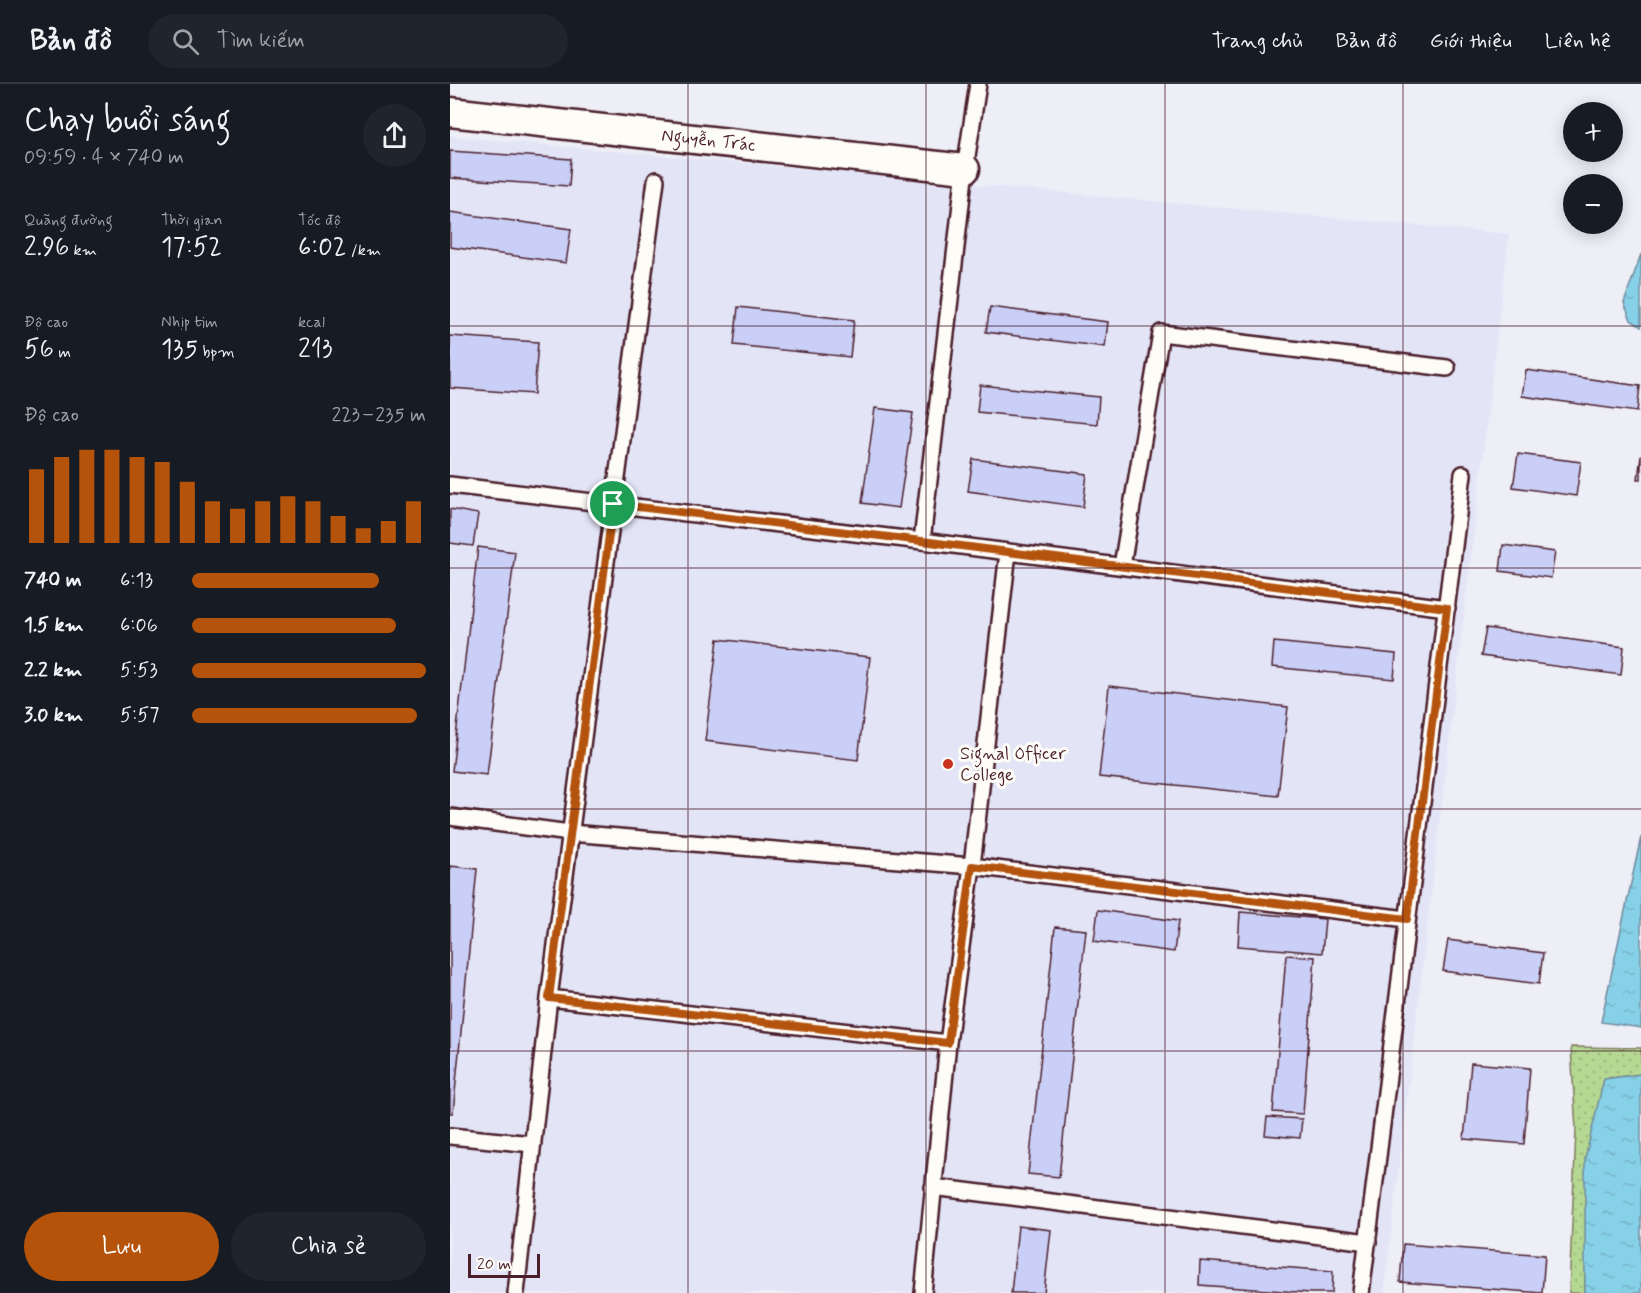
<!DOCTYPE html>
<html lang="vi">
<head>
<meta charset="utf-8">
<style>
  :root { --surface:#171b24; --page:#20242c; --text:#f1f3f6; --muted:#9ea1a6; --line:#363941; --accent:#b45309 }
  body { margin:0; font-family:Mynerve,sans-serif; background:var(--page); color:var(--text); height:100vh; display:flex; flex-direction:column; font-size:22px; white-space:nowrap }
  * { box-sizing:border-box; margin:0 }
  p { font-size:20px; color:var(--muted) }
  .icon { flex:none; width:33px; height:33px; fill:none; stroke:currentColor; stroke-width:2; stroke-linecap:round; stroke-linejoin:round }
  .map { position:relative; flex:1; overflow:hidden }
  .details { display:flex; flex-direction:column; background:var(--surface); width:450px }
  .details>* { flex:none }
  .fabs { position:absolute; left:1113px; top:18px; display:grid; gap:12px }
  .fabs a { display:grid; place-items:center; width:60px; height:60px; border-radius:50%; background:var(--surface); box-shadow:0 3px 15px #0003; font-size:30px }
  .scale { position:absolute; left:18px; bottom:15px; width:72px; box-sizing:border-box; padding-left:6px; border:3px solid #4a1f2b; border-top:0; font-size:16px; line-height:21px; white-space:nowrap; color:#4a1f2b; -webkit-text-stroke:4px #fdfcf7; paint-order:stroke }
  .pin { position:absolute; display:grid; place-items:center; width:51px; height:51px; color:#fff; margin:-26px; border:3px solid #fff; border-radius:50%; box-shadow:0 2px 6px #0007 }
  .round { display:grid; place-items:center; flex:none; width:63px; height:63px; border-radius:32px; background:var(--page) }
  .head { display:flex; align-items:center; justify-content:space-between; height:102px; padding:0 24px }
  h1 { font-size:33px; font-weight:600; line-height:45px }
  .stats { display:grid; grid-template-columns:repeat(3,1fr); gap:9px; height:102px; padding:6px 24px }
  .stats div { display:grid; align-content:center }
  .stats b { font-size:26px; font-weight:600 }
  .stats small { font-size:16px; font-weight:400 }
  .stats p { font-size:16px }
  .chart { height:168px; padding:12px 24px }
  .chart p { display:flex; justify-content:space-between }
  .chart svg { width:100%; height:108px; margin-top:6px; stroke:var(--accent); stroke-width:6 }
  .cta { display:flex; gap:12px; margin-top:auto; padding:12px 24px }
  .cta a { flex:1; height:69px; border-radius:36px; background:var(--accent); color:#fff; font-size:24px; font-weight:600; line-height:69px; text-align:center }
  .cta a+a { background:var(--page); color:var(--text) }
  ul { padding:0 24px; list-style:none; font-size:20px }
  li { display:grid; grid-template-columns:96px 72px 1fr; align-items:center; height:45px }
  li i { height:15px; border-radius:8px; background:var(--accent) }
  header { display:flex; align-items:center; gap:36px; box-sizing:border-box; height:84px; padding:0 30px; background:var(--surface); border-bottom:2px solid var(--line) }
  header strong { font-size:28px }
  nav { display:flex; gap:33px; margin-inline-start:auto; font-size:21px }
  .search { width:420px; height:54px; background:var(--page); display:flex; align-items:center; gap:15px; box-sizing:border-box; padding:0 21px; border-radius:33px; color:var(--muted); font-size:22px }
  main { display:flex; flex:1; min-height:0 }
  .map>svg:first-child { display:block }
  .built { fill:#e3e5f7 }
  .grass { fill:url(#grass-dots); stroke:#807c5e; stroke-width:1.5 }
  .water { fill:url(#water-ripples); stroke:#6f8a9c; stroke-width:1.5 }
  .building { fill:#cacff7; stroke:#4a1f2b; stroke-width:1.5 }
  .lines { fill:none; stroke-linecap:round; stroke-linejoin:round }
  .service-casing { stroke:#4a1f2b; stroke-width:20 }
  .minor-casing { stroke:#4a1f2b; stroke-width:33 }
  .service { stroke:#fdfcf7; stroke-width:15 }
  .minor { stroke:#fdfcf7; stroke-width:28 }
  .route-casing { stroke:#fff; stroke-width:12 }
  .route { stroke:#b45309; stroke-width:8 }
  .grid { fill:none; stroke:#4a1f2b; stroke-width:1.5; stroke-opacity:0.55 }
  .poi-dot { fill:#c8321e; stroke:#fdfcf7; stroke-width:2 }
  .labels { text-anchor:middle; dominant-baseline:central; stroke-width:6; stroke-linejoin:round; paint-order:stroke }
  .street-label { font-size:18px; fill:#4a1f2b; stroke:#fdfcf7 }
  .poi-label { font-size:18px; fill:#4a1f2b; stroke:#fdfcf7; text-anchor:start }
</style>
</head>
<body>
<header>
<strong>Bản đồ</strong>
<div class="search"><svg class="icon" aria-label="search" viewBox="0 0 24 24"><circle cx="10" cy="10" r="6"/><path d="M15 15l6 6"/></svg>Tìm kiếm</div>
<nav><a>Trang chủ</a><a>Bản đồ</a><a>Giới thiệu</a><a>Liên hệ</a></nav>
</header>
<main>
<section class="details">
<div class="head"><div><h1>Chạy buổi sáng</h1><p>09:59 · 4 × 740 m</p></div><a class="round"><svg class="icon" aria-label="share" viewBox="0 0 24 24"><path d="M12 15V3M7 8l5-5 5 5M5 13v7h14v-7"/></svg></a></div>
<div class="stats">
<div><p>Quãng đường</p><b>2.96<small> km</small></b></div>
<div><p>Thời gian</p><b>17:52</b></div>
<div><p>Tốc độ</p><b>6:02<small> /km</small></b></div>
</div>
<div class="stats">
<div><p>Độ cao</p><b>56<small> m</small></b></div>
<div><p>Nhịp tim</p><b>135<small> bpm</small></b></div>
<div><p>kcal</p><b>213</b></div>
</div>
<div class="chart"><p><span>Độ cao</span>223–235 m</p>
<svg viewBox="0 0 160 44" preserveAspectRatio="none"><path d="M5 44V14M15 44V9M25 44V6M35 44V6M45 44V9M55 44V11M65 44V19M75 44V27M85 44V30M95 44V27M105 44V25M115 44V27M125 44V33M135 44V38M145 44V35M155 44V27"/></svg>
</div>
<ul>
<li><b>740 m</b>6:13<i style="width:80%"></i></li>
<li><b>1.5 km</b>6:06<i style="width:87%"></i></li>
<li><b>2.2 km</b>5:53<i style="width:100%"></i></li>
<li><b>3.0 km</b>5:57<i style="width:96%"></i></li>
</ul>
<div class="cta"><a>Lưu</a><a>Chia sẻ</a></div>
</section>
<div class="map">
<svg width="1191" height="1209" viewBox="0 0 1191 1209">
  <defs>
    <pattern id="grass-dots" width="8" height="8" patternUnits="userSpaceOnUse" patternTransform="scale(1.5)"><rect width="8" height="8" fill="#b5d892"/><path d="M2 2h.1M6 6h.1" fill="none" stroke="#9db97e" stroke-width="1.8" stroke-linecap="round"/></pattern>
    <pattern id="water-ripples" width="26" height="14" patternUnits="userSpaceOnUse" patternTransform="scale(1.5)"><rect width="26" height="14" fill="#87d1e8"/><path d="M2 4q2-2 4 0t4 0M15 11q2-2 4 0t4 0" fill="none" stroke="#76b3c7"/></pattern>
  </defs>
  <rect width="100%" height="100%" fill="#eeeef7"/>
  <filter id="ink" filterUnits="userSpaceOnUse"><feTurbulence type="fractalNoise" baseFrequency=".0167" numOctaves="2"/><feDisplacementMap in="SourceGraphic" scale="12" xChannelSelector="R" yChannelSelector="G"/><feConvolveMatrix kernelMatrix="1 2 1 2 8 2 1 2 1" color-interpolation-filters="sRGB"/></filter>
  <g filter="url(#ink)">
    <path class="built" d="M 0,52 L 1059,150 L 934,1209 L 0,1209 Z"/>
    <path class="grass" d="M 1121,963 L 1191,964 L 1191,990 L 1154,995 L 1136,1174 L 1135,1209 L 1119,1209 L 1126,1046 Z"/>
    <path class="water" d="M 1191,170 L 1191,243 L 1181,236 L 1174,219 Z
      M 1191,753 L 1191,944 L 1151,938 Z
      M 1191,990 L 1191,1209 L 1135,1209 L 1135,1074 L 1154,995 Z"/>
    <path class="building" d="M 0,67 L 121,75 L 119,102 L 0,94 Z
      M 0,128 L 121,145 L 116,179 L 0,163 Z
      M 288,223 L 404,236 L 400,273 L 284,261 Z
      M 540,223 L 658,238 L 655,263 L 536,248 Z
      M 0,252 L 88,258 L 84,310 L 0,304 Z
      M 1076,286 L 1190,302 L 1187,328 L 1072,312 Z
      M 530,301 L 649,313 L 647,340 L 527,328 Z
      M 425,324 L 463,329 L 449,424 L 412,419 Z
      M 1068,370 L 1131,378 L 1126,412 L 1063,403 Z
      M 1191,371 L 1191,395 L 1188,395 Z
      M 523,375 L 637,390 L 633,423 L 518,407 Z
      M 0,425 L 28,430 L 23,462 L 0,459 Z
      M 1053,461 L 1105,468 L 1101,494 L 1050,487 Z
      M 28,463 L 65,468 L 37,691 L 2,687 Z
      M 1036,544 L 1174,563 L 1171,591 L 1031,572 Z
      M 268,555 L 420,573 L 408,676 L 255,657 Z
      M 824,558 L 946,570 L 944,595 L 822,583 Z
      M 659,602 L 838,623 L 828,712 L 649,693 Z
      M 0,782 L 27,785 L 3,1029 L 0,1029 Z
      M 648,826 L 728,837 L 724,868 L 644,857 Z
      M 790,828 L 875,835 L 872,869 L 788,862 Z
      M 605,843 L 636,846 L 609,1093 L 578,1090 Z
      M 998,856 L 1093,869 L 1089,900 L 993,887 Z
      M 836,871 L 865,873 L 853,1030 L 823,1028 Z
      M 1021,979 L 1080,984 L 1074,1060 L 1014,1055 Z
      M 817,1033 L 852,1035 L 850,1054 L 815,1051 Z
      M 568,1142 L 601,1146 L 594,1209 L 561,1209 Z
      M 953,1160 L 1095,1171 L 1092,1209 L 950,1198 Z
      M 750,1177 L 883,1187 L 882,1209 L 861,1209 L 749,1201 Z"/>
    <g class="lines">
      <g class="service-casing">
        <path id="service" d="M 0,401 L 472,457 L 997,524
          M 472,457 L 515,85 L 528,0
          M 672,482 L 711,249 L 997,284
          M 0,733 L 120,749 L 522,782 L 957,835
          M 99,914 L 498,959
          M 0,1052 L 83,1060
          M 483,1103 L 918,1158
          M 66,1209 L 99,914 L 206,96
          M 473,1209 L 498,959 L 522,782 L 558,468
          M 911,1209 L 1013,390"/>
      </g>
      <g class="minor-casing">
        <g id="minor">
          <path id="s1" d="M 0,28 L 515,85"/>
        </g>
      </g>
      <use href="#service" class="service"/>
      <use href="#minor" class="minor"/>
    </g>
  </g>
  <g class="lines" filter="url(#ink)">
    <g class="route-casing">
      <path id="route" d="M 163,420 L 472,457 L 997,524 L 957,835 L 522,782 L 498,959 L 99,914 Z"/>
    </g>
    <use href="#route" class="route"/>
  </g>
  <path class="grid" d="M 238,0 L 238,1209M 476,0 L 476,1209M 715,0 L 715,1209M 953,0 L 953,1209M 0,242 L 1191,242M 0,484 L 1191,484M 0,725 L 1191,725M 0,967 L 1191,967"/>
  <circle class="poi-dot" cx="498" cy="680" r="6"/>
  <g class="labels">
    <g class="street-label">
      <text stroke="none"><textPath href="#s1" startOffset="260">Nguyễn Trác</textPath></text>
    </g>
    <g class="poi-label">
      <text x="510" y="670">Signal Officer<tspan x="510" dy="21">College</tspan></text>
    </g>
  </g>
</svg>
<div class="fabs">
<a>+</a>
<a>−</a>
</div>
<div class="scale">20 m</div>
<div class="pin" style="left:163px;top:420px;background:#1e9e55"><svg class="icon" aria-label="arrive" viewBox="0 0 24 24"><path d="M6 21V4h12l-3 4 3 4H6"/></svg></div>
</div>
</main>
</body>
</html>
